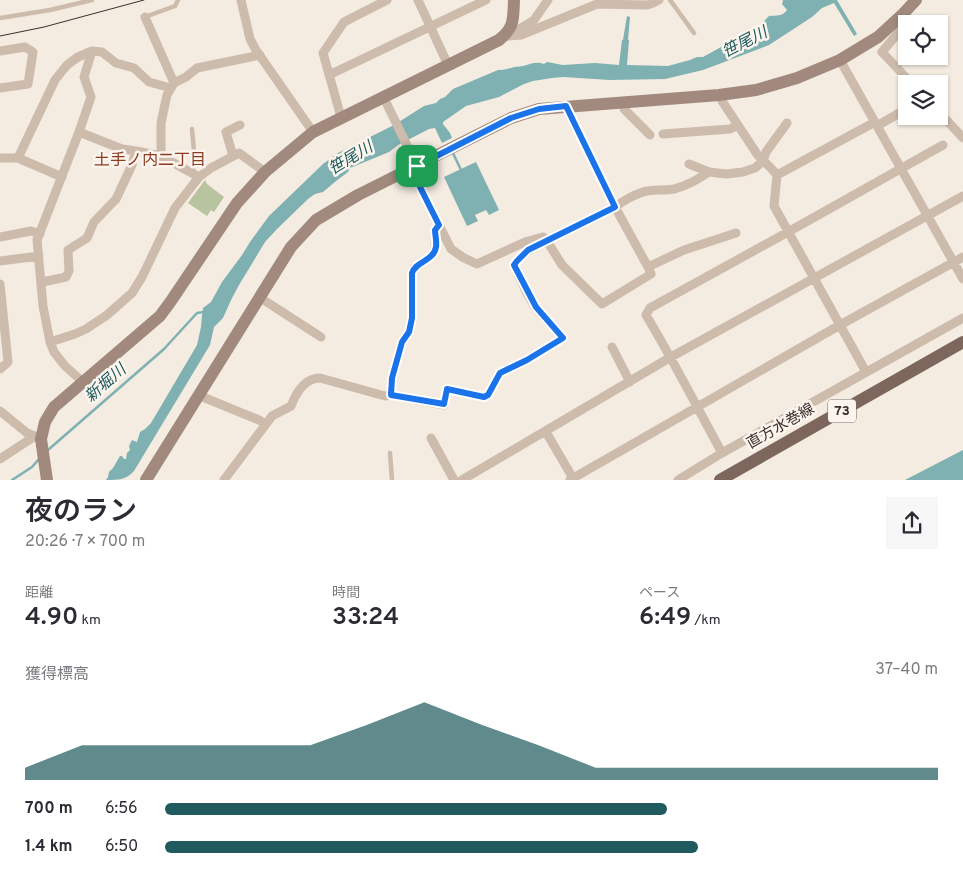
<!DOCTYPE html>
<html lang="ja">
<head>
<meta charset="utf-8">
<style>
  :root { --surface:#fff; --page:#f7f7f7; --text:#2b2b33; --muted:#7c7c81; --accent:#1f5a5e }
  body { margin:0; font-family:Overpass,"Noto Sans JP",sans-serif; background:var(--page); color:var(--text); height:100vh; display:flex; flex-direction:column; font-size:19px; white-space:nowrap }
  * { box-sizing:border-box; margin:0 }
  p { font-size:16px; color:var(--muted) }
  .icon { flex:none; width:28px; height:28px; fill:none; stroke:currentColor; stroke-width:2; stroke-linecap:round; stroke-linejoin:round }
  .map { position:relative; height:480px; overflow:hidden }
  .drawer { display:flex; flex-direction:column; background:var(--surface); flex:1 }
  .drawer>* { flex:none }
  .tools { position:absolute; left:898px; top:15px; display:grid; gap:10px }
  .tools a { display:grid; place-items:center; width:50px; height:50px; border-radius:0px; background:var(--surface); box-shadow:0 1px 4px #0004; font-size:25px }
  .pin { position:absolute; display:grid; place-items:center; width:42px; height:42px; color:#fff; margin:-21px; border-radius:10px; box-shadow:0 2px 8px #0006 }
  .round { display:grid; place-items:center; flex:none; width:52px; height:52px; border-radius:0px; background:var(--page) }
  .head { display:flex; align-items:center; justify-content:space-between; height:85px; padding:0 25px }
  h1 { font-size:28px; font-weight:600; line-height:38px }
  .figures { display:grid; grid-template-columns:repeat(3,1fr); gap:8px; height:85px; padding:5px 25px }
  .figures div { display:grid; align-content:center }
  .figures b { font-size:25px; font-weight:600 }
  .figures small { font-size:14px; font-weight:400 }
  .figures p { font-size:14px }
  .chart { height:140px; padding:10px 25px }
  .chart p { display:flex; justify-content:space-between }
  .chart svg { width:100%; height:90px; margin-top:5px; fill:var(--accent); opacity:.7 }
  ul { padding:0 25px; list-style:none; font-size:16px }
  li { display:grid; grid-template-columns:80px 60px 1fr; align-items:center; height:38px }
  li i { height:12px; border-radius:6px; background:var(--accent) }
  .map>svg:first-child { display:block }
  .green { fill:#b8c4a0 }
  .water { fill:#7fb0b2 }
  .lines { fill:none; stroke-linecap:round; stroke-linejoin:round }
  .stream { stroke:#7fb0b2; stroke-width:2.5 }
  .lane { stroke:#cdbbac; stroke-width:4.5 }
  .street { stroke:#cdbbac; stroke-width:9 }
  .secondary { stroke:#a18a7d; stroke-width:12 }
  .primary { stroke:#7d675c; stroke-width:12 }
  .tram { stroke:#3b302b; stroke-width:1 }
  .route-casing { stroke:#fff; stroke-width:10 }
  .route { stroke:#1a73e8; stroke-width:6 }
  .labels { text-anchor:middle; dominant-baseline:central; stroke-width:5; stroke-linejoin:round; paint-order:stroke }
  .shield { fill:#fbf5ee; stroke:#756b66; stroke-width:1 }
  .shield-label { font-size:14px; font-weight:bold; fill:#3b302b }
  .street-label { font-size:15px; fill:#3b302b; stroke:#fbf5ee }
  .water-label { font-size:16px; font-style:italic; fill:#1f5a5e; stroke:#fbf5ee }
  .neighbourhood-label { font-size:16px; fill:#8c3b22; stroke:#fbf5ee }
</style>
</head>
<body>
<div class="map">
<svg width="963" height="480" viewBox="0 0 963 480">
  <rect width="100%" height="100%" fill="#f4ebe1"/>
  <path class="green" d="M 205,180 L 207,184 L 224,197 L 214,212 L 211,210 L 207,216 L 188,203 Z"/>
  <path class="water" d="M 783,0 L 837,0 L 857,34 L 854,36 L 834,3 L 822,8 L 812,17 L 769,45 L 703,70 L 665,79 L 610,80 L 563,77 L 552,78 L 533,81 L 524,84 L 499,97 L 466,106 L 443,122 L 443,124 L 450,133 L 452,138 L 442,143 L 435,128 L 429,129 L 398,145 L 389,152 L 350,168 L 348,172 L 336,181 L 323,192 L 315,194 L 308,199 L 277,229 L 265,242 L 239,285 L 231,300 L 223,318 L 214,327 L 210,345 L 134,471 C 126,480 118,480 106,480 L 108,477 L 109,472 L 113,468 L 120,456 L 122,456 L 124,459 L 126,459 L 127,453 L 130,450 L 129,446 L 132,440 L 137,442 L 140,432 L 145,429 L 151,423 L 197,345 L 201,327 L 202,315 L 203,308 L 211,302 L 222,282 L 242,255 L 250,242 L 269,216 L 323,164 L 338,153 L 394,125 L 424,106 L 436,103 L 440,99 L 445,97 L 453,89 L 498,70 C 504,70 506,69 511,68 C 515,66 519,67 523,66 C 531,64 536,61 544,64 L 547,62 L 563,65 L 595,63 L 619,65 L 622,40 L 623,40 L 627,16 L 630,17 L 628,40 L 629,40 L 627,65 L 668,66 L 690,60 L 697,57 L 703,57 L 732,41 L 746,30 L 753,30 L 758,27 L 769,16 C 777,15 782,17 787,10 L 782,4 Z
    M 476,162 L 499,210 L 489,215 L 486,210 L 475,215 L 478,221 L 467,226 L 444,177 Z
    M 963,450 L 963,480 L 905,480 Z"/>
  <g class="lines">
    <path class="stream" d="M 452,151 L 461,170
      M 48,450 L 164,349 L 197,313 L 204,312
      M 12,480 L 32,467 L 39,459"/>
    <path class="lane" d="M 670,0 L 694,33
      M 145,17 L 175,6 L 178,0
      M 0,18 L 50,10 L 92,0
      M 192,172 L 195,163 L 192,129
      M 390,453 L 392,480"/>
    <path class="street" d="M 241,0 L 250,39 L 256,50 L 313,132
      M 418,0 L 448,65
      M 902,15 L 908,21 L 882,52 L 912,84
      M 145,17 L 174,83 L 167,95 L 161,123 L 161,156
      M 511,34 L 534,20 L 548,0
      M 502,38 L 508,36 L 521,35 L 597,4 L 647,5 L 653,3 L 659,0
      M 0,51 L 25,47 L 33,52 L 28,84 L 0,88
      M 840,60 L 963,279
      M 329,75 L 486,0
      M 174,83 L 186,77 L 197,68 L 260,55
      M 719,95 L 722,101 L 757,154 C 763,161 771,167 777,175 L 774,206 L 866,372
      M 383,96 L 417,166
      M 624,102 L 624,109 L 650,135
      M 939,112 L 963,138
      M 341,117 L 323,53 L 344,22 L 387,0
      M 877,126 L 906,109
      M 79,132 L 91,97 L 84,77 L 92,51 L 102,52 L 116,63 L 134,68 L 149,82 L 171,88
      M 663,134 L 730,129 L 738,125
      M 233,156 L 226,132 L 240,125
      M 0,158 L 18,158
      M 689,164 L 709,172 L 726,174 L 743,172 L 755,168 L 763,161 L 766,152 L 787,123
      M 411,169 L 451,249 L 464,258 L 477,264 L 525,242 L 543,237 L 547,241 L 615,207 C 623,201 634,195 643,192 C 652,189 664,191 674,189 C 687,186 698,179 709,172
      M 777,175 L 875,122
      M 62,177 L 18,158 L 55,80 L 67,65 L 78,57 L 92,51
      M 0,237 L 31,231 L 40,234
      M 0,261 L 39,256
      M 648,267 L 684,250 L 736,233
      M 42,282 L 66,277 L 69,271 L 68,250 L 87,238 L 94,222 L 116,199 L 132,165 L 136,151
      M 0,284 L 8,362 L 0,369
      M 259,297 L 321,337
      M 50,342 L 75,334 L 86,329 L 107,315 L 132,293 L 142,277 L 175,208 L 199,177 L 211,168 L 239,153 L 265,172
      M 612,347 L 630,382
      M 83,382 L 65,366 L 54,352 L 50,342 L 43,306 L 37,240 L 79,132 L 122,149 L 136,151 L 161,156 L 199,177
      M 198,395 L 259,420 L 265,424
      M 391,395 L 392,378 L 402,342 L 409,332 L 412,318 L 412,273 L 413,269 C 434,255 437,256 435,230 L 439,225
      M 0,411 L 27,433 L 41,439
      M 546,432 L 574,480
      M 431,438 L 454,480
      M 722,453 C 697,407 673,360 646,315 L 650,308 L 788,232 L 943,145
      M 0,459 L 35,436
      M 224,480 L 272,416 L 291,406 C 296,393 305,378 320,378 L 385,396 L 391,395 L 444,405 L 447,389 L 484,397 L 488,395 L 500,373 L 527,360 L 563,338 L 535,307 L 526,291 L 514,265 C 522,253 534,247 547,241 L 562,265 L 602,304 L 651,274 L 648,267 L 615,207 L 566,106
      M 462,480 L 671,357 L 963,196
      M 570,480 L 840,325 L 963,257
      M 678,480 L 722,453 L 963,318"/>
    <path class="secondary" d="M 47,480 L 41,439 L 45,422 L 54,407 L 160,316 L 171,301 L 237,203 L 265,172 L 313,132 L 499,40 C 515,27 513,19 514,0
      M 146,480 L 291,247 L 316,220 L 358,195 L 511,118 L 539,109 L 719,95 L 756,90 L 797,78 L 840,60 L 878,37 L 902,15 L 916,0"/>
    <path class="primary" d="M 720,480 L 963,342"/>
    <path class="tram" d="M 0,36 L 44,27 L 144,0"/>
  </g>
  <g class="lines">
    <g class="route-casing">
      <path id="route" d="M 566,106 L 615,207 L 528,250 L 517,261 L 514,265 L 536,307 L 563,338 L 527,360 L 500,373 L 488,395 L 484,397 L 447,389 L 444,404 L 391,395 L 392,378 L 402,342 L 409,332 L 412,318 L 412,273 C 416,261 434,261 436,247 C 437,241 435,235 435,230 L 439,225 L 411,169 L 511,118 L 539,109 Z"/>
    </g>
    <use href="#route" class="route"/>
  </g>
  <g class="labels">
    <rect class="shield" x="828" y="399.5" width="28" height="23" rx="4"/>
    <g class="shield-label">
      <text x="842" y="411">73</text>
    </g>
    <g class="street-label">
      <text transform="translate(781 427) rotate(-30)">直方水巻線</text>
    </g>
    <g class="water-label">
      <text transform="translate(745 43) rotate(-27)">笹尾川</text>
      <text transform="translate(351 159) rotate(-31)">笹尾川</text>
      <text transform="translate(106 384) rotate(-41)">新堀川</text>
    </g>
    <g class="neighbourhood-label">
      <text x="150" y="161">土手ノ内二丁目</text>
    </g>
  </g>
</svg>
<div class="tools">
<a><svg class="icon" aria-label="locate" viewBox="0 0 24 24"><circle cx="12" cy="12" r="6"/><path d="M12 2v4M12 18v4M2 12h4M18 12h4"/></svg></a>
<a><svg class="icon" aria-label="layers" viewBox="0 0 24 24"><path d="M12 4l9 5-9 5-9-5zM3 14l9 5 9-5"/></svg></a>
</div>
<div class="pin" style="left:417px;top:166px;background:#1e9e55"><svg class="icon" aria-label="arrive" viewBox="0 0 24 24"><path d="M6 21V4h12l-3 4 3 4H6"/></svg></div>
</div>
<section class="drawer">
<div class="head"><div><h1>夜のラン</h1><p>20:26 · 7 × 700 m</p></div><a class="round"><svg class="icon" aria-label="share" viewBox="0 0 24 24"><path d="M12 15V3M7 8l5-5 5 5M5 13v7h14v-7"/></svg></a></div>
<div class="figures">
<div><p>距離</p><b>4.90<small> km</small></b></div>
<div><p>時間</p><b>33:24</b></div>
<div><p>ペース</p><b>6:49<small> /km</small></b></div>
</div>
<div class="chart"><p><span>獲得標高</span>37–40 m</p>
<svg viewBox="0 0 160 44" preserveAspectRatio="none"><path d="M0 44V38L10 27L20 27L30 27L40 27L50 27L60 17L70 6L80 17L90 27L100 38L110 38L120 38L130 38L140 38L150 38L160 38V44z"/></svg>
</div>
<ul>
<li><b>700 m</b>6:56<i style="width:65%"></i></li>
<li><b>1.4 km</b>6:50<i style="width:69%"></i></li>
</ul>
</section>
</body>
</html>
